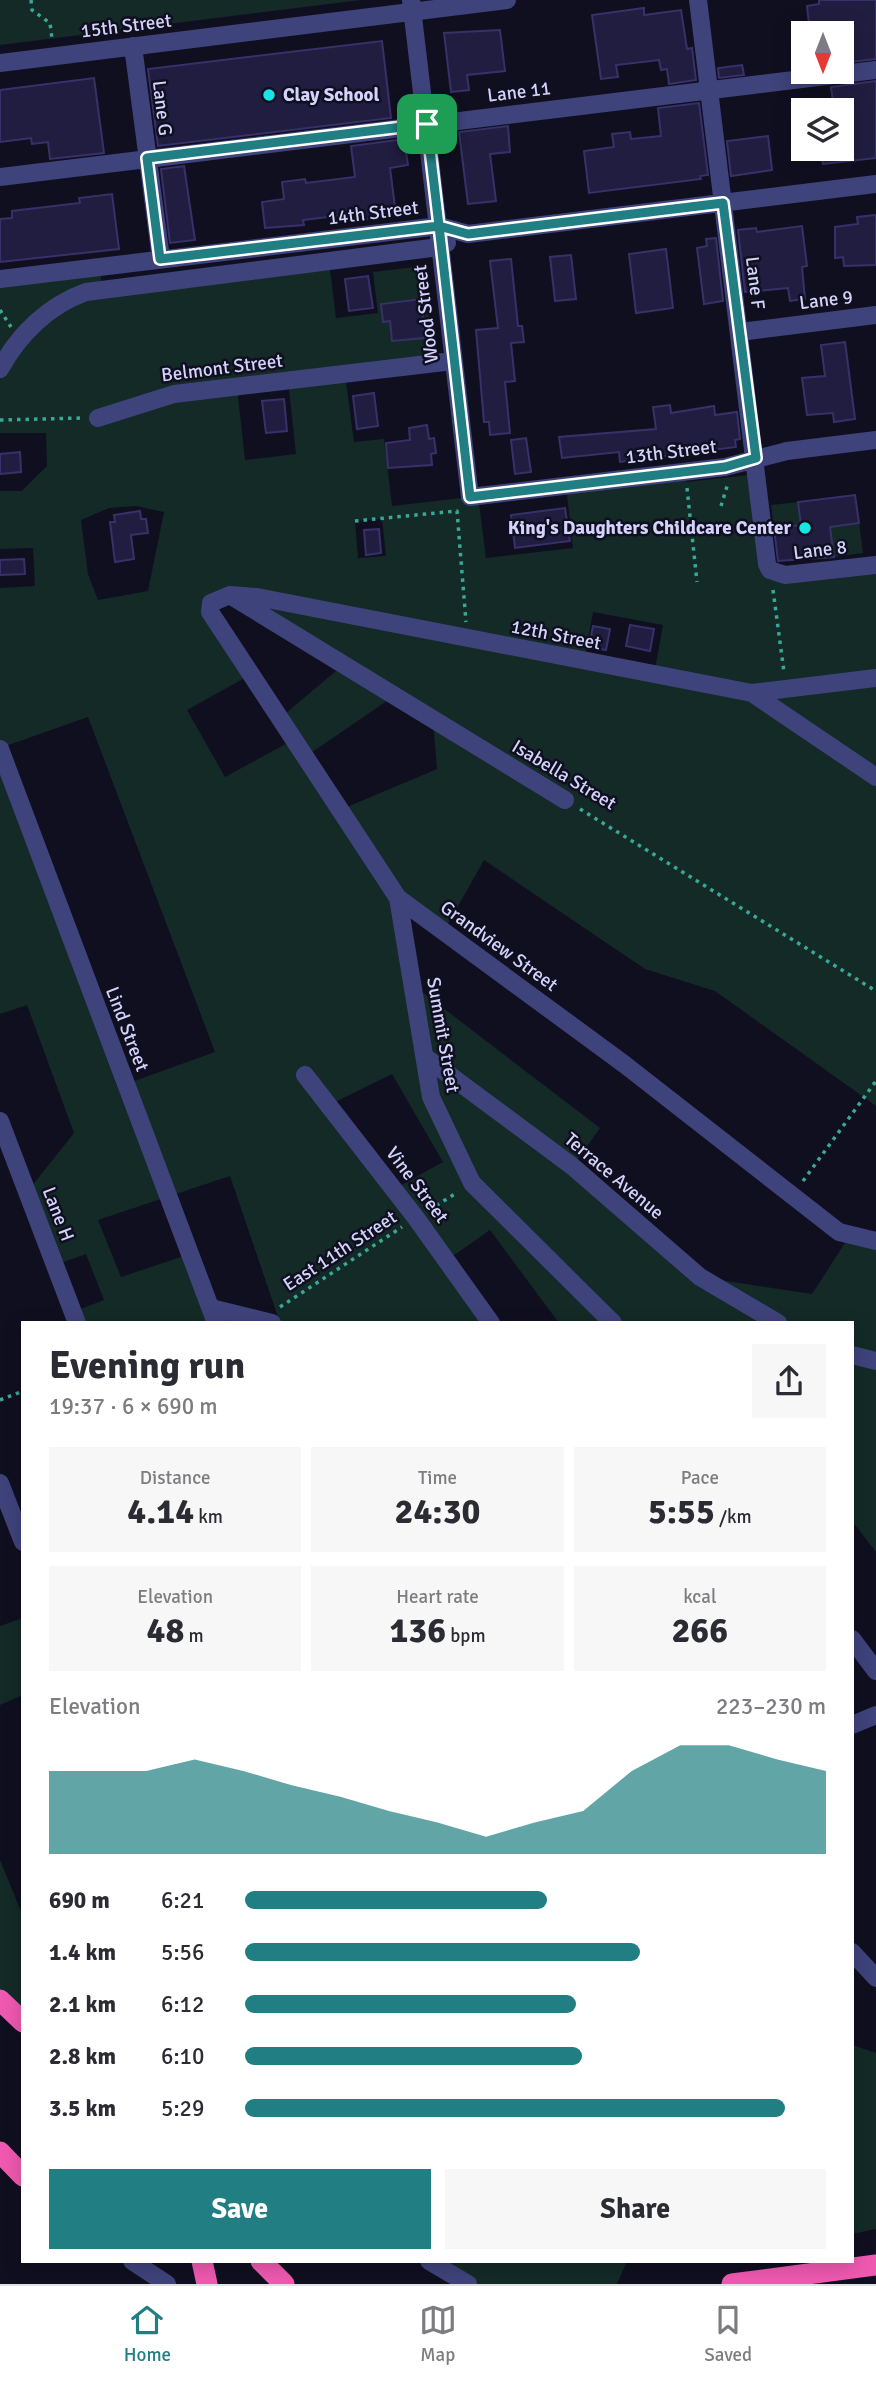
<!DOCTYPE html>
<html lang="en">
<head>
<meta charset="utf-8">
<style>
  :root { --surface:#fff; --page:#f7f7f7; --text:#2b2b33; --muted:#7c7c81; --line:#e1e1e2; --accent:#217f83 }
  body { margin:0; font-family:Signika,sans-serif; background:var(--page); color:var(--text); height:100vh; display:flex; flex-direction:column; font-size:26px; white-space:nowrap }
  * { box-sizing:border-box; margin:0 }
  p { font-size:23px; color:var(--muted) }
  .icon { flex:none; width:38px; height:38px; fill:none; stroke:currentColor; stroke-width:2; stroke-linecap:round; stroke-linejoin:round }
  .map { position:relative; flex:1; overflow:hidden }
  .drawer { position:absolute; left:21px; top:1321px; width:833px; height:942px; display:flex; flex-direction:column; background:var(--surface); border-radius:0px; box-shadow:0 4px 18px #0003 }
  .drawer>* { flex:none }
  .needle { width:46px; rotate:180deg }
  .buttons { position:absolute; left:791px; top:21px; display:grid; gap:14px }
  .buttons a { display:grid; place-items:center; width:63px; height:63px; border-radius:0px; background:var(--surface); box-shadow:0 4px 18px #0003; font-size:35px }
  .pin { position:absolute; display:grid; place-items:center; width:60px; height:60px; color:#fff; margin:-30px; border-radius:14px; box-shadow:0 4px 10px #0006 }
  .round { display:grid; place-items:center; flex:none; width:74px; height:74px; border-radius:0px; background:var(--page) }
  .overview { display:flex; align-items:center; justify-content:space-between; height:119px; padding:0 28px }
  h1 { font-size:38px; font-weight:700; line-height:52px }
  .stats { display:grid; grid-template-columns:repeat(3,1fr); gap:10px; height:119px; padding:7px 28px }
  .stats div { display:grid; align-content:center; border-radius:0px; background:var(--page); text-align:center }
  .stats b { font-size:35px; font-weight:700 }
  .stats small { font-size:19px; font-weight:400 }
  .stats p { font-size:19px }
  .chart { height:196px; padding:14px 28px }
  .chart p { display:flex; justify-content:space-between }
  .chart svg { width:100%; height:126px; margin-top:7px; fill:var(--accent); opacity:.7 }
  .action { display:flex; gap:14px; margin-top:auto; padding:14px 28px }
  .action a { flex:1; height:80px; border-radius:0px; background:var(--accent); color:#fff; font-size:28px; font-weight:700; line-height:80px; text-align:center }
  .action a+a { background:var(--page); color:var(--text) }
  ul { padding:0 28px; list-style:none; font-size:23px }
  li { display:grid; grid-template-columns:112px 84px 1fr; align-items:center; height:52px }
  li i { height:18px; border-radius:9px; background:var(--accent) }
  .tab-bar { display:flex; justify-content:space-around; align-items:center; height:98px; border-top:2px solid var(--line); background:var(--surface); font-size:19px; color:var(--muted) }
  .tab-bar a { display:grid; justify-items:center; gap:4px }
  .tab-bar .selected { color:var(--accent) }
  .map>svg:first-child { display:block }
  .green { fill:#132a27; fill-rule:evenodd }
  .building { fill:#201d40; stroke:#373169; stroke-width:2 }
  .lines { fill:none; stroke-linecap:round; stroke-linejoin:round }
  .path { stroke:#39a896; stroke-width:3.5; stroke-dasharray:3.5 5; stroke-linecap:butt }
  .minor { stroke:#3f437b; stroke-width:18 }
  .highway { stroke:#f059b1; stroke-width:21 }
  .route-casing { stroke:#fff; stroke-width:14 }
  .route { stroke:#217f83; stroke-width:9 }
  .poi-dot { fill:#15e5e4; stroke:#100f20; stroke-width:2.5 }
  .labels { text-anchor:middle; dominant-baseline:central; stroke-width:5; stroke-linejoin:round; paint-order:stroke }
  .street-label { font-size:19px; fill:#d3d3fb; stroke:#100f20 }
  .poi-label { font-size:19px; font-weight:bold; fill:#d3d3fb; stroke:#100f20; text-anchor:start }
</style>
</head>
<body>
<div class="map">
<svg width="876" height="2284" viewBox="0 0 876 2284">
  <rect width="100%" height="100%" fill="#100f20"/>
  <path class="green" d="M 0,0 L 361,0 L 0,45 Z
    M 329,261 L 336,318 L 378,313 L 373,272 L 423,266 L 435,364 L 345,374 L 354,442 L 384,439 L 392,506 L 470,497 L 479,503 L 486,558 L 573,548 L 566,486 L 684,471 L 686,482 L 749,475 L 770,570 L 876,565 L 876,1106 L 715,991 L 645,969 L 484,860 L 444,931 L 399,898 L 413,985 L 600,1128 L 572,1167 L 700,1277 L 812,1294 L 850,1235 L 876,1241 L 876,1552 L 852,1521 L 852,1323 L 559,1323 L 490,1230 L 447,1260 L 491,1323 L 280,1323 L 230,1176 L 98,1220 L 121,1277 L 190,1254 L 216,1323 L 77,1323 L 73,1312 L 104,1300 L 86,1254 L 55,1265 L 27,1192 L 74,1133 L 27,1005 L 0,1014 L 0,749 L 126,1084 L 215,1052 L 88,717 L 0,748 L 0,588 L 35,586 L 33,548 L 0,549 L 0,491 L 22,491 L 47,466 L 46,433 L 0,433 L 0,279 L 100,267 L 102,289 ZM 288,381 L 296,454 L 245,460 L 237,387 ZM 136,506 L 164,512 L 148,591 L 98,600 L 88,574 L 81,520 L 109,508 ZM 382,519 L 386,556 L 358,558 L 355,521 ZM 230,595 L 343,665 L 279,719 L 293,740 L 225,777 L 187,710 L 250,675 L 211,602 ZM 593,612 L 663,625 L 654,675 L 584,661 ZM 394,696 L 433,720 L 437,769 L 340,810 L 305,757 ZM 392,1074 L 443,1162 L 394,1189 L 329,1105 Z
    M 798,502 L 801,525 L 774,529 L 771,505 Z
    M 859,523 L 863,553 L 834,557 L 830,527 Z
    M 23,1618 L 23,1695 L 0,1705 L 0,1626 Z
    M 0,1860 L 23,1916 L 23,2022 L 0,2000 Z
    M 852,2045 L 876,2053 L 876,2229 L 852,2234 Z
    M 430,2261 L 627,2261 L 617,2284 L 474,2284 Z"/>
  <path class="building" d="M 819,0 L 876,0 L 876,59 L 842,63 L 842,33 L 810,33 L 807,6 L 819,4 Z
    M 644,8 L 644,15 L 681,10 L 687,49 L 692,48 L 696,80 L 669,84 L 667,69 L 661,70 L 659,60 L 616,65 L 618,77 L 601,79 L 592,15 Z
    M 500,30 L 505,71 L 467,75 L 469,90 L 451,92 L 444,33 Z
    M 382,41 L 391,118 L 158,146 L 148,69 Z
    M 742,65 L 744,75 L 719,78 L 718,68 Z
    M 94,78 L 104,153 L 50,159 L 48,142 L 32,144 L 31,138 L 0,142 L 0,90 Z
    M 876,81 L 876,158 L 823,164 L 821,149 L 842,149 L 842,110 L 834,110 L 831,87 Z
    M 699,103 L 708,175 L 700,176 L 701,179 L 589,193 L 584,151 L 614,147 L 612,134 L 630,132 L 631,139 L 661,136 L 658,108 Z
    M 508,126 L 510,152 L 490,154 L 496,201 L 468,204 L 459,132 Z
    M 768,136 L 772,170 L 731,176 L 727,141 Z
    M 404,139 L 408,165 L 390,168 L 396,215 L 362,220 L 361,214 L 336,216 L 303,220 L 304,225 L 265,228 L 262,202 L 284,199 L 282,182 L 305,179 L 306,183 L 355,177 L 351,146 Z
    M 184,166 L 195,240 L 170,243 L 161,169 Z
    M 112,194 L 119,249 L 0,262 L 0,219 L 12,218 L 12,211 L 80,203 L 79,198 Z
    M 876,215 L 876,265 L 844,266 L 843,257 L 835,258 L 835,227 L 858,224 L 857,217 Z
    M 802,226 L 807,266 L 802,267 L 805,299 L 790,301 L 788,288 L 745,292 L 738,230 L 756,228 L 757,232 Z
    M 716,238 L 723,301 L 704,304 L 697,248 L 707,246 L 706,239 Z
    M 666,249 L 673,308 L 636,313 L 629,254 Z
    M 571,255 L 576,299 L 555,301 L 550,257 Z
    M 511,259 L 518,326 L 522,326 L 524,342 L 511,343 L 515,381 L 505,382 L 510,433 L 490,435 L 489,422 L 484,422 L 476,330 L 498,328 L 490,261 Z
    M 368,276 L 373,308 L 349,311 L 345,279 Z
    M 422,299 L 424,338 L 392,341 L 390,321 L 383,322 L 381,304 Z
    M 845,342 L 855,419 L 834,422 L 833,413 L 807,415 L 802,378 L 825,376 L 821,345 Z
    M 374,393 L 378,426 L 357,429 L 353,396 Z
    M 284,399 L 287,431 L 266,433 L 262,401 Z
    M 670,405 L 671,413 L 714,406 L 715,415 L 737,412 L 740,439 L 735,440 L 736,447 L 620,462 L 619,452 L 562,458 L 559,437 L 656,429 L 653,407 Z
    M 427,425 L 429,439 L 434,438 L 436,453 L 431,454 L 432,465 L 388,468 L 386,443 L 410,440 L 409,428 Z
    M 526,438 L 531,472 L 515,474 L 511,440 Z
    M 20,452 L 21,472 L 0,474 L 0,454 Z
    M 855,495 L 859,523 L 830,527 L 834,557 L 778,561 L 774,528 L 801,525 L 798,502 Z
    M 565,508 L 570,541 L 515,548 L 511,515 Z
    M 140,511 L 141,519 L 146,519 L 148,533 L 131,535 L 134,559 L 115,562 L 110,522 L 115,522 L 114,515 Z
    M 379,529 L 381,553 L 366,555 L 364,530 Z
    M 24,559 L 25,574 L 0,575 L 0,560 Z
    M 630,625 L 654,629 L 650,651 L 626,646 Z
    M 593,626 L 610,629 L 606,650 L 589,647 Z"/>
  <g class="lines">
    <path class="path" d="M 31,0 L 32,10 L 50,23 L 52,39
      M 0,310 L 11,327
      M 0,420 L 82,418
      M 687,488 L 697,582
      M 721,506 L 728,483
      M 355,521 L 457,511 L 466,622
      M 773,590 L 784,672
      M 580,809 L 876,991
      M 803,1181 L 876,1081
      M 429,1210 L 458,1192
      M 280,1307 L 402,1227
      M 0,1400 L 23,1391"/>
    <path class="minor" d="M 411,0 L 470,497 L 725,467 L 787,451 L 876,440
      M 698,0 L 767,564 L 770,570 L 785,575 L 876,565
      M 133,46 L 161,259
      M 0,63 L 507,0
      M 0,177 L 876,70
      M 0,279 L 439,226 L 468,234 L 876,184
      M 740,332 L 876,315
      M 0,369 C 19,334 49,305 86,292 L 439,247 L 447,243
      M 98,418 L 174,394 L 453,361
      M 233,597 L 565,800
      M 876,678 L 752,693 L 257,597 L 230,595 L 211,603 L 210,612 L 398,898 L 624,1064 L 839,1232 L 876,1241
      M 752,693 L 876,777
      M 0,749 L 216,1323
      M 398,898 L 431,1097 L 472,1183 L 613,1323
      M 425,1057 L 572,1166 L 700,1277 L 778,1323
      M 305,1075 L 416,1218 L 491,1323
      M 0,1121 L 77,1323
      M 211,1308 L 272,1323
      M 852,1355 L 876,1361
      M 0,1483 L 23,1542
      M 852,1639 L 876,1671
      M 852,1725 L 876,1715
      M 852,1952 L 876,1978
      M 132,2261 L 167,2284
      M 429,2261 L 468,2284"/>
    <path class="highway" d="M 0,2000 L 23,2022
      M 0,2152 L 23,2176
      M 202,2261 L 207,2284
      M 261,2261 L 284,2284
      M 732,2284 L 876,2265"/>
  </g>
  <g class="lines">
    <g class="route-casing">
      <path id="route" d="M 427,124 L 147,158 L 160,259 L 439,226 L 470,497 L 725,467 L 756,458 L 723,203 L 468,234 L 439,226 L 427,124"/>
    </g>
    <use href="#route" class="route"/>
  </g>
  <g class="poi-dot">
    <circle cx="269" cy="95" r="7"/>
    <circle cx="805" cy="528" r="7"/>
  </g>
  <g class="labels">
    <g class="street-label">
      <text transform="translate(126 26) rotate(-7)">15th Street</text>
      <text transform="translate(519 92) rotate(-7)">Lane 11</text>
      <text transform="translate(162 108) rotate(83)">Lane G</text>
      <text transform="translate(373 213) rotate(-7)">14th Street</text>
      <text transform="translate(755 283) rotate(83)">Lane F</text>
      <text transform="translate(826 300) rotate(-7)">Lane 9</text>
      <text transform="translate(426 314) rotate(-97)">Wood Street</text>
      <text transform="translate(222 368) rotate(-7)">Belmont Street</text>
      <text transform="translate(671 452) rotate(-7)">13th Street</text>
      <text transform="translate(820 550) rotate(-7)">Lane 8</text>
      <text transform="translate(556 635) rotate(11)">12th Street</text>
      <text transform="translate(564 775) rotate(31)">Isabella Street</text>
      <text transform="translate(499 946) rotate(36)">Grandview Street</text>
      <text transform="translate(127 1029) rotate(69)">Lind Street</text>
      <text transform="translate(443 1035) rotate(80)">Summit Street</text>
      <text transform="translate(614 1176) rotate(40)">Terrace Avenue</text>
      <text transform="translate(417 1185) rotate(53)">Vine Street</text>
      <text transform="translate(58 1214) rotate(69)">Lane H</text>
      <text transform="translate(340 1251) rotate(-33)">East 11th Street</text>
    </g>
    <g class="poi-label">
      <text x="283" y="95">Clay School</text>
      <text x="791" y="528" text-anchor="end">King's Daughters Childcare Center</text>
    </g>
  </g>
</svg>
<div class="buttons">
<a><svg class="needle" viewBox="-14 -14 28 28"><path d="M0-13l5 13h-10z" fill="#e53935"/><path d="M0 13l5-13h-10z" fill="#7c7c81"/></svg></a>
<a><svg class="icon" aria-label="layers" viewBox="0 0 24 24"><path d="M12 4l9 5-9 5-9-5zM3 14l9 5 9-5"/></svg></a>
</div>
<div class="pin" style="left:427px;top:124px;background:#1e9e55"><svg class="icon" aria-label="arrive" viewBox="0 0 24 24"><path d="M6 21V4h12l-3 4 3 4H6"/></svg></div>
<section class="drawer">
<div class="overview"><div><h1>Evening run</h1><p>19:37 · 6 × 690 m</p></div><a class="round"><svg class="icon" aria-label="share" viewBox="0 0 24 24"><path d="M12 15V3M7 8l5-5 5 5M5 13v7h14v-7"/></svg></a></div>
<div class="stats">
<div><p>Distance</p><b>4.14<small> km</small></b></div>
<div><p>Time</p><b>24:30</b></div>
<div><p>Pace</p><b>5:55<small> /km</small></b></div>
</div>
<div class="stats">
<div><p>Elevation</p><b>48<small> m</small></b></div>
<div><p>Heart rate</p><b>136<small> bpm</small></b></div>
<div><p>kcal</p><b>266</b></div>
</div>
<div class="chart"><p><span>Elevation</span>223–230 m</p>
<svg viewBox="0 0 160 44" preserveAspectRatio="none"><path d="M0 44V15L10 15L20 15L30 11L40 15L50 20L60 24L70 29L80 33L90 38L100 33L110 29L120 15L130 6L140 6L150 11L160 15V44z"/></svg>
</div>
<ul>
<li><b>690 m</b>6:21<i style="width:52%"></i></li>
<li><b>1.4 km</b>5:56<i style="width:68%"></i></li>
<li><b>2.1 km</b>6:12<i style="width:57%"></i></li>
<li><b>2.8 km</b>6:10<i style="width:58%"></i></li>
<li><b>3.5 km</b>5:29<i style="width:93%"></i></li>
</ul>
<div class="action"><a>Save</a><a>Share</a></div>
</section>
</div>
<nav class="tab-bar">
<a class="selected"><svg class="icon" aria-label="home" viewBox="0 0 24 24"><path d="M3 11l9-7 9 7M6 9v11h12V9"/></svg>Home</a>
<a><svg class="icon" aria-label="map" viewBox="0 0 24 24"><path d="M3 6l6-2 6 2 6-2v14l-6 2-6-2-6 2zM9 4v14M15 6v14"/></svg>Map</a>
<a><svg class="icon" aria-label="saved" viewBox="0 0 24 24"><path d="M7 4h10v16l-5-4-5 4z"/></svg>Saved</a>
</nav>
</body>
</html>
